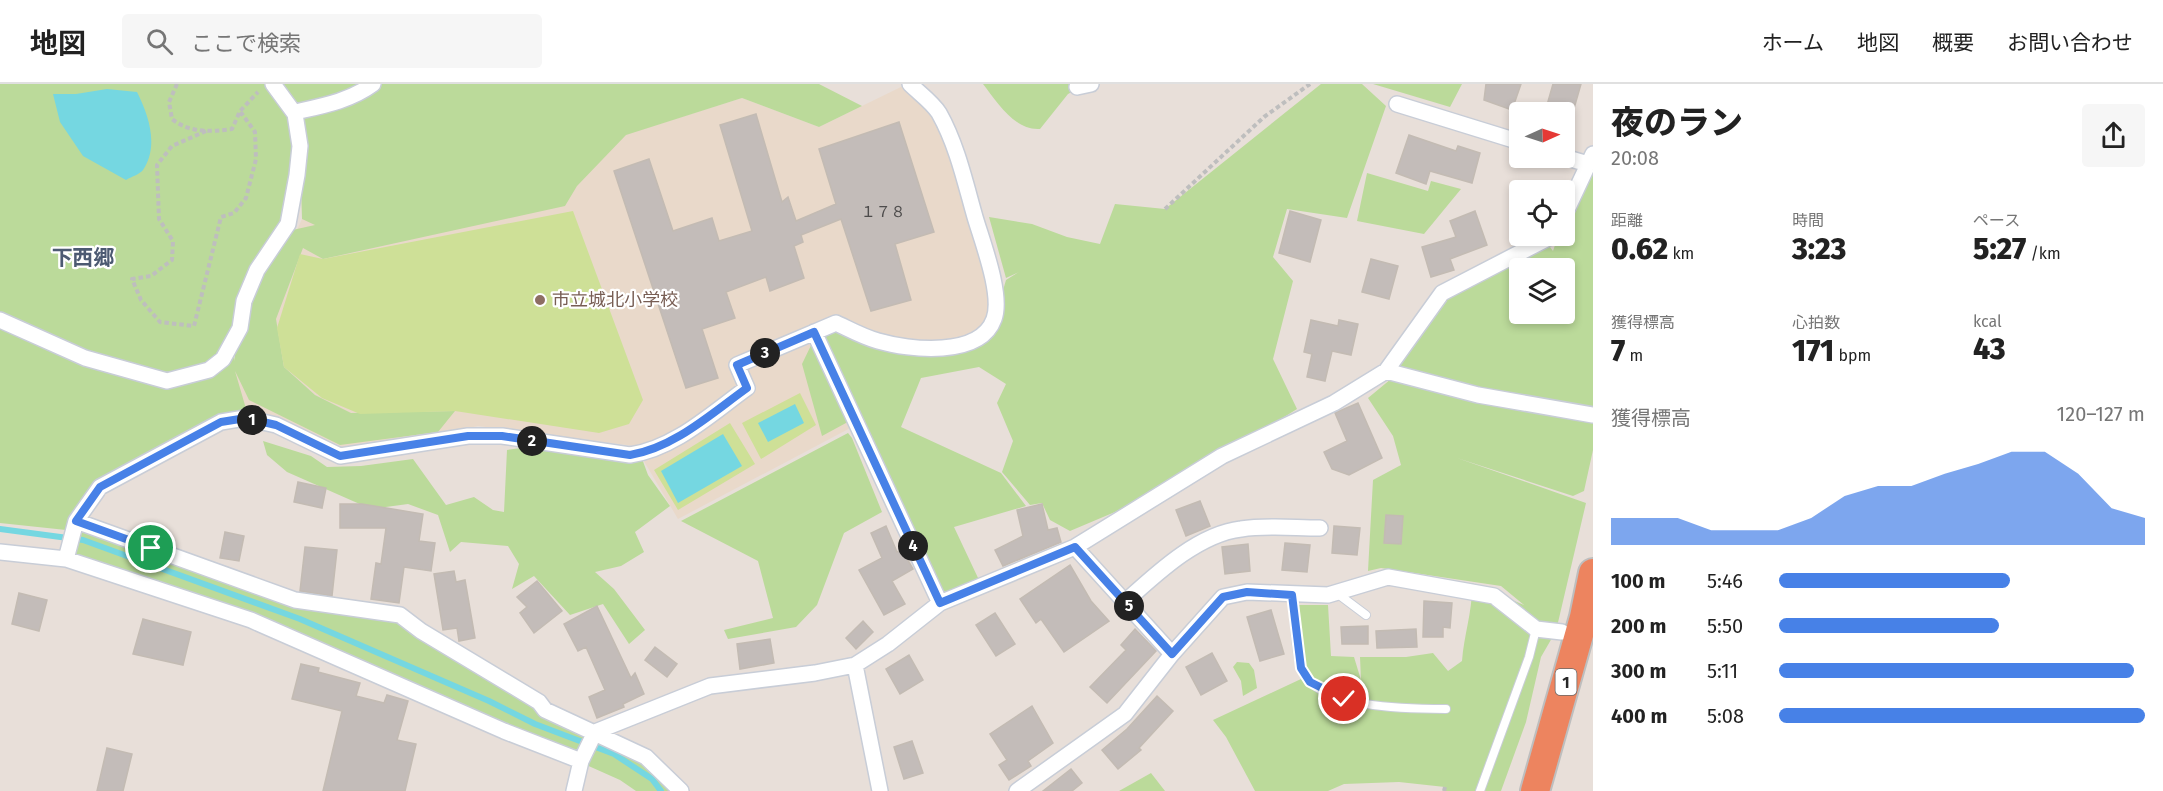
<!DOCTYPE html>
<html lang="ja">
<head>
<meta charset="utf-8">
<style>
  :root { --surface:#fff; --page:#f6f6f6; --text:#222; --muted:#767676; --line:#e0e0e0; --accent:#4781e7 }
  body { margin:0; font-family:"Fira Sans","Noto Sans JP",sans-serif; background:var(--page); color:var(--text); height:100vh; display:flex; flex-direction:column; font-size:22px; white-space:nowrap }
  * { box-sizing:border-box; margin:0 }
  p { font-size:20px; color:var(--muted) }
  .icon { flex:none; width:33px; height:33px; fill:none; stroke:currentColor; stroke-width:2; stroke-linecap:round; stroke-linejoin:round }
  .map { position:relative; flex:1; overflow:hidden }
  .sheet { display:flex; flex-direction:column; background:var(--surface); width:570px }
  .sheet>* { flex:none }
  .needle { width:39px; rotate:87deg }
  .fabs { position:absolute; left:1509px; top:18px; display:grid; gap:12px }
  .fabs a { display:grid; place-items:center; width:66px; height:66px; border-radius:6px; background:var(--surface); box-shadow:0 3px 9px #0003; font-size:30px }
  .pin { position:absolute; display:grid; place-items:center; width:51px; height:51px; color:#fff; margin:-26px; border:3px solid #fff; border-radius:50%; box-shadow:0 2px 6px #0007 }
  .km { position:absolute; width:30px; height:30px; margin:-15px; border-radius:50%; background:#222; color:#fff; font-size:16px; line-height:30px; text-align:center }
  .round { display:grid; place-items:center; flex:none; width:63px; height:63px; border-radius:6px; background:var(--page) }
  .overview { display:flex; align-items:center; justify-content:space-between; height:102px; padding:0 18px }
  h1 { font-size:33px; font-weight:800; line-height:45px }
  .metrics { display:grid; grid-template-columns:repeat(3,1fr); gap:9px; height:102px; padding:6px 18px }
  .metrics div { display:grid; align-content:center }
  .metrics b { font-size:30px; font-weight:800 }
  .metrics small { font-size:16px; font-weight:400 }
  .metrics p { font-size:16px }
  .chart { height:168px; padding:12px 18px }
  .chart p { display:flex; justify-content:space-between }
  .chart svg { width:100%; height:108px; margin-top:6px; fill:var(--accent); opacity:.7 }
  ul { padding:0 18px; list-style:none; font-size:20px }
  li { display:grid; grid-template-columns:96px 72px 1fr; align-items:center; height:45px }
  li i { height:15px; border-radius:8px; background:var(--accent) }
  header { display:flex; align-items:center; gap:36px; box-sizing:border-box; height:84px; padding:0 30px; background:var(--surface); border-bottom:2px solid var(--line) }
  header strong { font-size:28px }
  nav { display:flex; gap:33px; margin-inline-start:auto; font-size:21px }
  .search { width:420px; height:54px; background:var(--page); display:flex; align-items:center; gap:15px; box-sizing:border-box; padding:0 21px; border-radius:6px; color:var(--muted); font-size:22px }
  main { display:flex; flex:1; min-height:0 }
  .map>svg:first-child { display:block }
  .education { fill:#e9d9ca }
  .green { fill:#bbda9a; fill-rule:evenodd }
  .pitch { fill:#cee097 }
  .water { fill:#75d7e1 }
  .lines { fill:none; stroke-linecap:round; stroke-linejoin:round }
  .stream { stroke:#75d7e1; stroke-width:6 }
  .building { fill:#c3bcb9; stroke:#c3bbb3; stroke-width:1.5 }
  .lane-casing { stroke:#c8cdd7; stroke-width:10 }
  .street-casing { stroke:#c8cdd7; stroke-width:18 }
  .highway-casing { stroke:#bebebe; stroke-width:32 }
  .path { stroke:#bebebe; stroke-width:4; stroke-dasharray:4.5 3; stroke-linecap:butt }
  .lane { stroke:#fff; stroke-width:8 }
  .street { stroke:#fff; stroke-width:15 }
  .highway { stroke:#ed845f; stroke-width:28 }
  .route-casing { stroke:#fff; stroke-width:12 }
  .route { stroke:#4781e7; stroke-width:8 }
  .education-dot { fill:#8d6e63; stroke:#fff; stroke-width:2 }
  .labels { text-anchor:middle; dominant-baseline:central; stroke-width:4.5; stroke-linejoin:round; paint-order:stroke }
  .number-label { font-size:15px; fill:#4e4c4c }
  .shield { fill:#fff; stroke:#686868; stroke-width:1.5 }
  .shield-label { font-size:16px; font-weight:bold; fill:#272727 }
  .education-label { font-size:18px; fill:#785e54; stroke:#fff; text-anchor:start }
  .quarter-label { font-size:21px; font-weight:bold; fill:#4c5a72; stroke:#fff }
</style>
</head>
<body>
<header>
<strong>地図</strong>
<div class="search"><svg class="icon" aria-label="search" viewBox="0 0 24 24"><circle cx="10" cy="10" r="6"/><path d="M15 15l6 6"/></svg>ここで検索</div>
<nav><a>ホーム</a><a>地図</a><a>概要</a><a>お問い合わせ</a></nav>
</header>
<main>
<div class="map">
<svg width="1593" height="707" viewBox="0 0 1593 707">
  <rect width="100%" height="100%" fill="#e8dfd9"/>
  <path class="education" d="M 905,1 L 938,28 L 957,71 L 995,234 L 980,253 L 941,264 L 856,341 L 678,435 L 635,362 L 478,342 L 340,372 L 247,330 L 233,284 L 302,135 L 339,140 L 742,14 L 819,43 Z"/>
  <path class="green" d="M 0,0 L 819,0 L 862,22 L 819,43 L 742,14 L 626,51 L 577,102 L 565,122 L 323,175 L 303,164 L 276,235 L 284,283 L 315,311 L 351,329 L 455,327 L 438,348 L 340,361 L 249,316 L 235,287 L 249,335 L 215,341 L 100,403 L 76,437 L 66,446 L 0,439 ZM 300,66 L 302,135 L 315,141 L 288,147 ZM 257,186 L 242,227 L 234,277 L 234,245 L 232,243 Z
    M 983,0 L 1087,0 L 1068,10 L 1040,45 C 1015,47 997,18 983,0 Z
    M 1321,0 L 1362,0 L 1386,22 L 1347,134 L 1287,125 L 1273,173 L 1293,197 L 1273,275 L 1297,325 L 1167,406 L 1070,447 L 1050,436 L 1042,419 L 1030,421 L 1002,388 L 1013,357 L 997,319 L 1006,300 L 979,283 L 921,294 L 901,343 L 1001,389 L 1026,422 L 954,443 L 979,496 L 957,506 L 940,508 L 857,333 L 822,352 L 802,280 L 816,251 L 843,242 L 922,270 L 986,253 L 995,234 L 1006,196 L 1019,188 L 1006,194 L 989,133 L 1032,140 L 1067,153 L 1100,160 L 1115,120 L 1165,125 Z
    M 1373,0 L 1462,0 L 1450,23 Z
    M 1367,89 L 1428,107 L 1431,97 L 1461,105 L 1424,150 L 1357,137 Z
    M 1593,89 L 1593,366 L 1584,407 L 1573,412 L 1457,374 L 1586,419 L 1556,547 L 1541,573 L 1526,638 L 1501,707 L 1443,707 L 1445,703 L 1399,698 L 1344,700 L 1328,707 L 1255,707 L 1226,653 L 1213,636 L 1301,595 L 1297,521 L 1328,521 L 1331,572 L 1354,573 L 1361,596 L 1360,573 L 1406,573 L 1433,569 L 1448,587 L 1462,577 C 1464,550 1473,526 1472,499 L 1524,521 L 1501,502 L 1381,484 L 1368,487 L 1373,396 L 1401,381 L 1393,352 L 1368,314 L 1391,295 L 1525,314 L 1396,285 L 1443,210 L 1547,159 L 1553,167 L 1558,152 L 1564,152 L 1565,140 ZM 1520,184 L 1564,184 L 1564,230 L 1520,230 Z
    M 848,349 L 852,354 L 882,428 L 844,449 L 817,521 L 796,543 L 728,555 L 724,546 L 773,534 L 758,477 L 681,437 Z
    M 263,357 L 311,372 L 327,383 L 361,382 L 413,375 L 446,421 L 474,413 L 493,426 L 504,428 L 507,366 L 528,363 L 641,372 L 648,391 L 670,422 L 635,448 L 644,468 L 621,482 L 595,488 L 614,505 L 645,546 L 629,560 L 603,520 L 570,531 L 534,492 L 512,505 L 519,480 L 508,462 L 461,458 L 450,468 L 438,431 L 408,420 L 371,425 L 287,388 L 267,371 Z
    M 81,439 L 291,515 L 400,531 L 409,543 L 619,660 L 680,707 L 636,707 L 620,696 L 371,585 L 66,475 Z
    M 1237,578 L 1249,579 L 1254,586 L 1257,604 L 1243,612 L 1241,597 L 1233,583 Z
    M 1151,689 L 1165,707 L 1119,707 Z"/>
  <path class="pitch" d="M 573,127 L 643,316 L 629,340 L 599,349 L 455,327 L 360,330 L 322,314 L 284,283 L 277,244 L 300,170 L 323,175 Z
    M 800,309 L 816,341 L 761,375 L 742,339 Z
    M 730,339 L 755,380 L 678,426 L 654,386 Z"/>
  <path class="water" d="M 107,5 L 137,8 C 149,32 159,62 143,86 C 140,90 131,93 126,96 L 83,72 L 60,38 L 53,10 L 76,10 Z
    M 795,320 L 804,339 L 768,358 L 758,339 Z
    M 723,350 L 742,382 L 678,419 L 661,387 Z"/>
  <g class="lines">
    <path class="stream" d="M 0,445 L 83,456 L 300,535 L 489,617 L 535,640 L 614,670 L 652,695 L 661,707"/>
  </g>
  <path class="building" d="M 1486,0 L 1521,0 L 1512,26 L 1484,16 Z
    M 1553,0 L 1581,0 L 1573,28 L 1545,28 Z
    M 756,30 L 782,118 L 788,113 L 796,137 L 836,120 L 819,65 L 899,38 L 934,148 L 895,160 L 911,216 L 871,227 L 841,135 L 801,151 L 803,158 L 794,162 L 804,194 L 770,207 L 766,193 L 726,208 L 735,234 L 702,245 L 718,294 L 686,304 L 614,87 L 649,75 L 673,147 L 712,134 L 719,157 L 752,147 L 720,41 Z
    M 1409,51 L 1456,67 L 1458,62 L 1480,69 L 1472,99 L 1430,87 L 1426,100 L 1396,89 Z
    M 1290,127 L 1321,136 L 1310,178 L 1279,169 Z
    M 1475,127 L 1487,161 L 1450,175 L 1454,186 L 1431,193 L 1422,163 L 1456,153 L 1450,137 Z
    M 1371,175 L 1398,182 L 1389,215 L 1362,208 Z
    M 1311,236 L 1338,242 L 1339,236 L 1358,240 L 1351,271 L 1332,267 L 1325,297 L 1307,293 L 1312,270 L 1304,268 Z
    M 1358,319 L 1382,374 L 1349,391 L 1332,385 L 1324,368 L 1347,357 L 1335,329 Z
    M 298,398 L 326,404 L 322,424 L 294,418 Z
    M 1200,417 L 1210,442 L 1186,452 L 1176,426 Z
    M 340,420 L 362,420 L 423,430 L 419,457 L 435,459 L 431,487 L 404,483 L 399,519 L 371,515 L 376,479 L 381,480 L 386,444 L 340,444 Z
    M 1042,420 L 1048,446 L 1057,444 L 1061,458 L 1003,482 L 995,466 L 1023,452 L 1017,426 Z
    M 1386,431 L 1403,432 L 1401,460 L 1384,459 Z
    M 886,442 L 897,468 L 902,466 L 913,485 L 892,497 L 905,520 L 884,531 L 859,486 L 882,474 L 871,449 Z
    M 1334,442 L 1360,444 L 1357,471 L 1332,469 Z
    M 225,448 L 244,452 L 239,477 L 220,474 Z
    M 1285,459 L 1310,461 L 1307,488 L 1282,486 Z
    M 1248,460 L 1250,487 L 1225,490 L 1222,463 Z
    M 305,463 L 337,466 L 332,512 L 300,507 Z
    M 1070,481 L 1091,517 L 1109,537 L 1064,568 L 1041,535 L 1036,539 L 1020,515 Z
    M 454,487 L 456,498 L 465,496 L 475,554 L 459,557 L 457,544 L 443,546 L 434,490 Z
    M 537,497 L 562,527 L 534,549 L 520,529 L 527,523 L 517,513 Z
    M 19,509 L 47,516 L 39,547 L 12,540 Z
    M 1424,517 L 1452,519 L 1450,544 L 1443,543 L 1443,553 L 1423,553 Z
    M 597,522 L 631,594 L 635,589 L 644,610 L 623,620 L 624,623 L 597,634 L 589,613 L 605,606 L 586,563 L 578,567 L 564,540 Z
    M 1271,526 L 1284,570 L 1260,577 L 1247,533 Z
    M 995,529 L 1015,560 L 996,572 L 976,541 Z
    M 143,535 L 191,548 L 183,581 L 133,570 Z
    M 863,537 L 873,548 L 856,565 L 846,554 Z
    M 1368,542 L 1368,560 L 1342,560 L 1341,543 Z
    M 1135,545 L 1156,567 L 1107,619 L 1090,603 L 1126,566 L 1121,561 Z
    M 1416,545 L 1417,563 L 1377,564 L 1376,547 Z
    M 770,555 L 774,579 L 740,585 L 737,560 Z
    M 655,563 L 677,580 L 667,593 L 645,576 Z
    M 1212,569 L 1227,597 L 1201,611 L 1186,583 Z
    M 909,571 L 923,596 L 900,610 L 886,585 Z
    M 301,580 L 319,584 L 318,588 L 360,599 L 356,612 L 384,619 L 387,611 L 408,617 L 397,656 L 416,660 L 405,707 L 323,707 L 342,627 L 292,615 Z
    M 1157,612 L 1173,627 L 1139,664 L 1141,666 L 1118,685 L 1102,666 L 1127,645 Z
    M 1032,622 L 1053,659 L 1028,677 L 1031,682 L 1009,696 L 999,681 L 1007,676 L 990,650 Z
    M 912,657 L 923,689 L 904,695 L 894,663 Z
    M 107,664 L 132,670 L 123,707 L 97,707 Z
    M 1071,685 L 1082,699 L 1072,707 L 1043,707 Z"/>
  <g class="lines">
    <g class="lane-casing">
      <path id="lane" d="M 1338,510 L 1366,531
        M 1292,511 C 1295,532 1295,564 1301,584 C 1315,625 1411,625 1446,625
        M 1480,707 L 1529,573 L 1536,545"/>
    </g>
    <g class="street-casing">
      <path id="street" d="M 1077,3 L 1091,0
        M 1397,20 L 1520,58
        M 295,28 C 322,22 350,17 373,0
        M 1564,73 L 1588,80
        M 1564,132 L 1593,70
        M 0,236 L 85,274 L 167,297 L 209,286 L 223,275 L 240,244 L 244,217 L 257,186 L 288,140 L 297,91 L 300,62 L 295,30 L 273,0
        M 814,248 L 940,519
        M 1386,287 L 1478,311 L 1593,331
        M 76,437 L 295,516 L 400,531 L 421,547 L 539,618 L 545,626 L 646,673 L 681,707
        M 1075,463 L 1172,570
        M 0,468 L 66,475 L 251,536 L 504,647 L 581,677
        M 66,475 L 76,437 L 100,403 L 221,338 L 245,334 L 276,341 L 340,372 L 468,352 L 502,352 L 630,371 C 674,365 712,329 747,304 L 737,281 L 836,239 C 849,245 863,253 878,257 C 909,266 980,274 994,235 C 1003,211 982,157 975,133 C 965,98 957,61 939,29 C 932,18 919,9 910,0
        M 1125,518 C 1156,490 1198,450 1241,445 C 1267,441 1294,444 1320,444
        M 855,581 L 880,707
        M 574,707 L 581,677 L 595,648 L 710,602 L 815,589 L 855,581 L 888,560 L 940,519 L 1075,463 L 1222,372 L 1334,319 L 1386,287 L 1442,209 L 1552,152
        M 1017,707 L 1125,630 L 1172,570 L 1223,513 L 1247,508 L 1328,511 L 1388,493 L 1494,512 L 1536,545 L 1562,548"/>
    </g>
    <g class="highway-casing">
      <path id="highway" d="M 1535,707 L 1584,533 L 1593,489"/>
    </g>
    <path class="path" d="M 177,0 L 169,18 L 172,35 C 190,49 209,48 232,45 L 240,27 L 258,8
      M 206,47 L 172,62 L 157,81 L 159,135 L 173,157 L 172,176 L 151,192 L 132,195 L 141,216 L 160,238 L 194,242 L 221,133 L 234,129 L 246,114 L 256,75 L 255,48 L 240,27
      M 1165,125 L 1264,33 L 1310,0
      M 1444,707 L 1445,703"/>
    <use href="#lane" class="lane"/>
    <use href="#street" class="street"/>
    <use href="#highway" class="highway"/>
  </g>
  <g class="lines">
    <g class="route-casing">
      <path id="route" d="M 151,464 L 76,437 L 100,403 L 221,338 L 246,334 L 276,341 L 340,372 L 468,352 L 502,352 L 630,371 C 674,364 712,329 747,304 L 737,281 L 814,248 L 940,519 L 1075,463 L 1172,570 L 1223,513 L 1247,508 L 1292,511 L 1301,584 L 1310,598 L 1344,615"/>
    </g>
    <use href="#route" class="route"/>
  </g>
  <circle class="education-dot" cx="540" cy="216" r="6"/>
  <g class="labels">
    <g class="number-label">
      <text x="883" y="128">１７８</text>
    </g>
    <rect class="shield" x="1555.5" y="585" width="21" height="26" rx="4.5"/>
    <g class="shield-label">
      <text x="1566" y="598">1</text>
    </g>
    <g class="education-label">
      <text x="552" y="216">市立城北小学校</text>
    </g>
    <g class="quarter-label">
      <text x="83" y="174">下西郷</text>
    </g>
  </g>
</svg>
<div class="fabs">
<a><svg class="needle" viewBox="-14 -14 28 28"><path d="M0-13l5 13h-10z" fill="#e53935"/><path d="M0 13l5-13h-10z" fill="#767676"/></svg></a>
<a><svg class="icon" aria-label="locate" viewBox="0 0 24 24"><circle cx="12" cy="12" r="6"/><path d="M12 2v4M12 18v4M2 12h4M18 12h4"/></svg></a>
<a><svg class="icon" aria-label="layers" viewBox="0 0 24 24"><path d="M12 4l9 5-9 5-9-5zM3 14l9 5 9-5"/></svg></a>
</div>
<div class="pin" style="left:151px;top:464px;background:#1e9e55"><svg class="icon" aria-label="arrive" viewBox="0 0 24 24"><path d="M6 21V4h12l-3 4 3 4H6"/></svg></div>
<div class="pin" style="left:1344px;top:615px;background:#d93025"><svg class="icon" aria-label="check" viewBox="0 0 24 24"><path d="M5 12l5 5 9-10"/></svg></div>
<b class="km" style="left:252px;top:336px">1</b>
<b class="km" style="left:532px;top:357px">2</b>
<b class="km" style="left:765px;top:269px">3</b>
<b class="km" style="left:913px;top:462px">4</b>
<b class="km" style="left:1129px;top:522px">5</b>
</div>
<section class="sheet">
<div class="overview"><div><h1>夜のラン</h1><p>20:08</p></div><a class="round"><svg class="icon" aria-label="share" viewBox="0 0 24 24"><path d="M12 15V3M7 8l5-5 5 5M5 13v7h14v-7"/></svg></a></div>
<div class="metrics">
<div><p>距離</p><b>0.62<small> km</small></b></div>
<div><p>時間</p><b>3:23</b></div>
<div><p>ペース</p><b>5:27<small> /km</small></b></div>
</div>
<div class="metrics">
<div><p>獲得標高</p><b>7<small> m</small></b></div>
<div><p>心拍数</p><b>171<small> bpm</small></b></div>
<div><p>kcal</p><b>43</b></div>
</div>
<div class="chart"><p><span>獲得標高</span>120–127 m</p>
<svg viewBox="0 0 160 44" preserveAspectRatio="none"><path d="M0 44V33L10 33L20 33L30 38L40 38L50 38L60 33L70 24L80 20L90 20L100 15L110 11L120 6L130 6L140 15L150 29L160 33V44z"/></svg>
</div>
<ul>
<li><b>100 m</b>5:46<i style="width:63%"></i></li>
<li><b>200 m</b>5:50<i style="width:60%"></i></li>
<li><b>300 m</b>5:11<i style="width:97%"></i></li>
<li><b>400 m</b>5:08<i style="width:100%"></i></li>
</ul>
</section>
</main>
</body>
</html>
